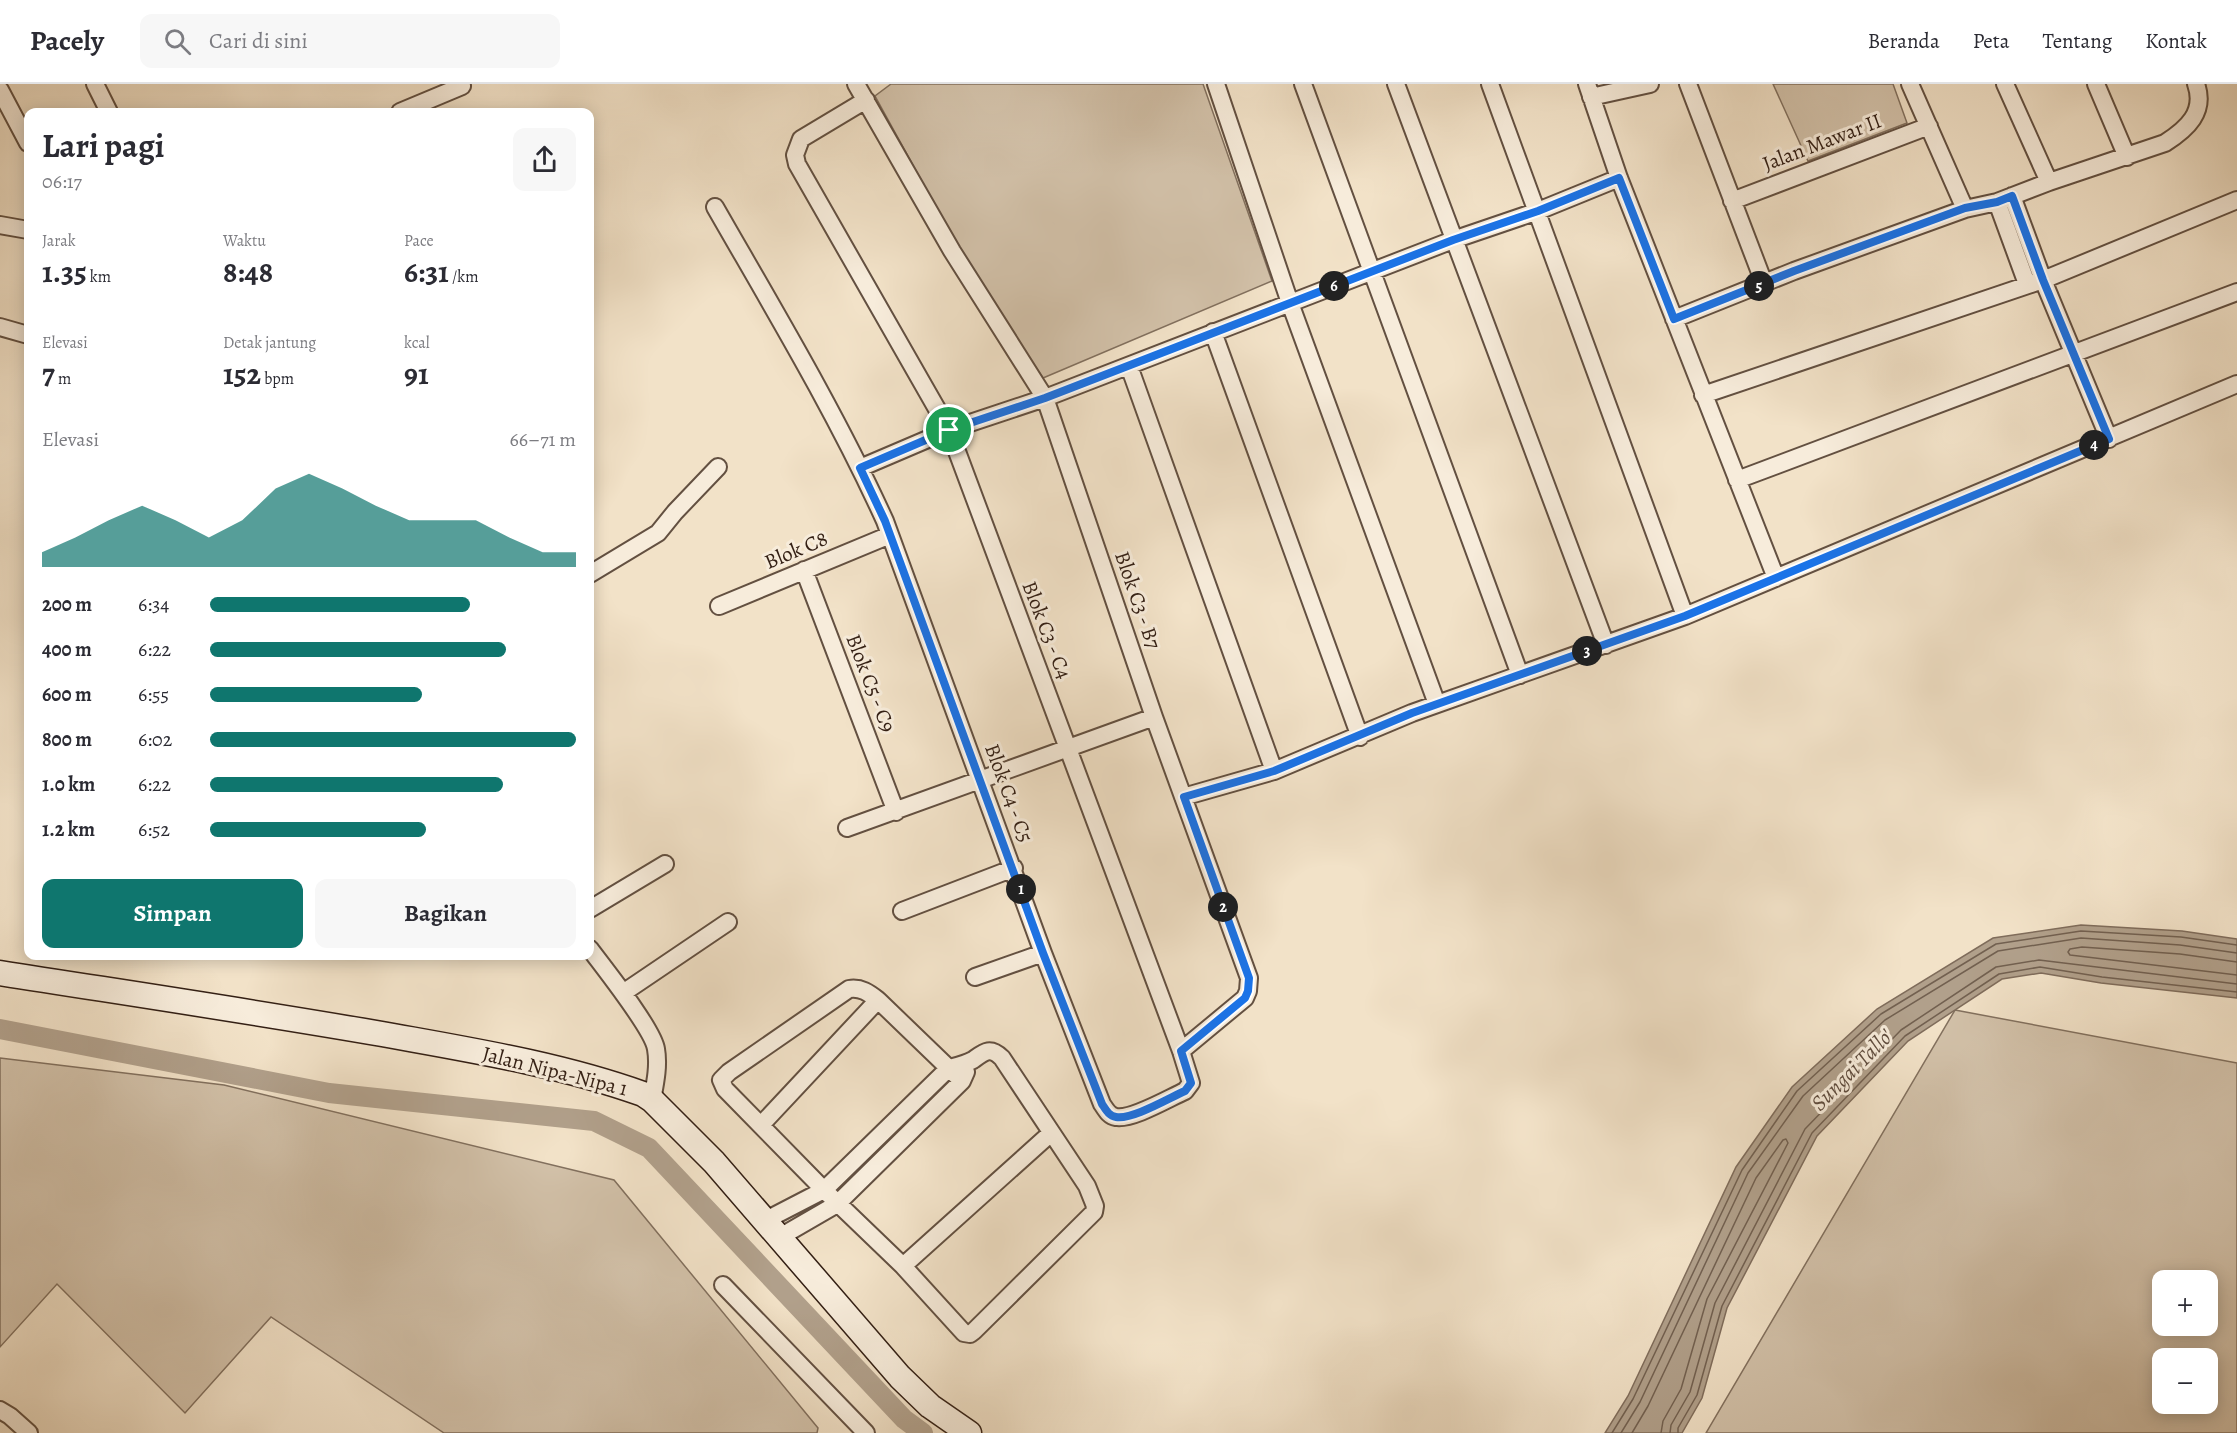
<!DOCTYPE html>
<html lang="id">
<head>
<meta charset="utf-8">
<style>
  :root { --surface:#fff; --page:#f7f7f7; --text:#2b2b33; --muted:#7c7c81; --line:#e1e1e2; --accent:#0f766e }
  body { margin:0; font-family:Alegreya,serif; background:var(--page); color:var(--text); height:100vh; display:flex; flex-direction:column; font-size:22px; white-space:nowrap }
  * { box-sizing:border-box; margin:0 }
  p { font-size:20px; color:var(--muted) }
  .icon { flex:none; width:33px; height:33px; fill:none; stroke:currentColor; stroke-width:2; stroke-linecap:round; stroke-linejoin:round }
  .map { position:relative; flex:1; overflow:hidden }
  .side { position:absolute; left:24px; top:24px; width:570px; height:852px; display:flex; flex-direction:column; background:var(--surface); border-radius:12px; box-shadow:0 3px 15px #0003 }
  .side>* { flex:none }
  .controls { position:absolute; left:2152px; top:1186px; display:grid; gap:12px }
  .controls a { display:grid; place-items:center; width:66px; height:66px; border-radius:12px; background:var(--surface); box-shadow:0 3px 15px #0003; font-size:30px }
  .pin { position:absolute; display:grid; place-items:center; width:51px; height:51px; color:#fff; margin:-26px; border:3px solid #fff; border-radius:50%; box-shadow:0 2px 6px #0007 }
  .km { position:absolute; width:30px; height:30px; margin:-15px; border-radius:50%; background:#222; color:#fff; font-size:16px; line-height:30px; text-align:center }
  .round { display:grid; place-items:center; flex:none; width:63px; height:63px; border-radius:12px; background:var(--page) }
  .overview { display:flex; align-items:center; justify-content:space-between; height:102px; padding:0 18px }
  h1 { font-size:33px; font-weight:600; line-height:45px }
  .figures { display:grid; grid-template-columns:repeat(3,1fr); gap:9px; height:102px; padding:6px 18px }
  .figures div { display:grid; align-content:center }
  .figures b { font-size:30px; font-weight:600 }
  .figures small { font-size:16px; font-weight:400 }
  .figures p { font-size:16px }
  .chart { height:168px; padding:12px 18px }
  .chart p { display:flex; justify-content:space-between }
  .chart svg { width:100%; height:108px; margin-top:6px; fill:var(--accent); opacity:.7 }
  .cta { display:flex; gap:12px; margin-top:auto; padding:12px 18px }
  .cta a { flex:1; height:69px; border-radius:12px; background:var(--accent); color:#fff; font-size:24px; font-weight:600; line-height:69px; text-align:center }
  .cta a+a { background:var(--page); color:var(--text) }
  ul { padding:0 18px; list-style:none; font-size:20px }
  li { display:grid; grid-template-columns:96px 72px 1fr; align-items:center; height:45px }
  li i { height:15px; border-radius:8px; background:var(--accent) }
  header { display:flex; align-items:center; gap:36px; box-sizing:border-box; height:84px; padding:0 30px; background:var(--surface); border-bottom:2px solid var(--line) }
  header strong { font-size:28px }
  nav { display:flex; gap:33px; margin-inline-start:auto; font-size:21px }
  .search { width:420px; height:54px; background:var(--page); display:flex; align-items:center; gap:15px; box-sizing:border-box; padding:0 21px; border-radius:12px; color:var(--muted); font-size:22px }
  .map>svg:first-child { display:block }
  .green { fill:#d2c1a9; stroke:#82705e; stroke-width:1.5; fill-rule:evenodd }
  .water { fill:#b1a08b; stroke:#7f6c5b; stroke-width:1.5 }
  .lines { fill:none; stroke-linecap:round; stroke-linejoin:round }
  .shore { stroke:#726050; stroke-width:1.5 }
  .canal { stroke:#b1a08b; stroke-width:20 }
  .street-casing { stroke:#635041; stroke-width:20 }
  .secondary-casing { stroke:#331f14; stroke-width:27 }
  .street { stroke:#f7ecdb; stroke-width:16 }
  .secondary { stroke:#f7ecdb; stroke-width:24 }
  .route-casing { stroke:#fff; stroke-width:12 }
  .route { stroke:#1a73e8; stroke-width:8 }
  .labels { text-anchor:middle; dominant-baseline:central; stroke-width:6; stroke-linejoin:round; paint-order:stroke }
  .street-label { font-size:21px; fill:#331f14; stroke:#f7ecdb }
  .water-label { font-size:22px; font-style:italic; fill:#5f4c3e; stroke:#f7ecdb }
</style>
</head>
<body>
<header>
<strong>Pacely</strong>
<div class="search"><svg class="icon" aria-label="search" viewBox="0 0 24 24"><circle cx="10" cy="10" r="6"/><path d="M15 15l6 6"/></svg>Cari di sini</div>
<nav><a>Beranda</a><a>Peta</a><a>Tentang</a><a>Kontak</a></nav>
</header>
<div class="map">
<svg width="2237" height="1349" viewBox="0 0 2237 1349">
  <rect width="100%" height="100%" fill="#f2e2c8"/>
  <filter id="stains"><feTurbulence type="fractalNoise" baseFrequency=".00333" numOctaves="4"/><feColorMatrix values="0 0 0 0 .2 0 0 0 0 .09 0 0 0 0 .02 0 0 0 .5 -.17"/></filter>
  <radialGradient id="worn" r=".72"><stop offset=".6" stop-color="#630" stop-opacity="0"/><stop offset="1" stop-color="#630" stop-opacity=".3"/></radialGradient>
  <path class="green" d="M 891,0 L 1203,0 L 1272,197 L 1043,294 L 969,183 L 875,12 Z
    M 1773,0 L 1893,0 L 1907,39 L 1808,77 Z
    M 1955,926 L 2237,979 L 2237,1349 L 1706,1349 ZM 2163,1197 L 2208,1197 L 2208,1242 L 2163,1242 ZM 2163,1275 L 2208,1275 L 2208,1320 L 2163,1320 Z
    M 0,974 L 224,1001 L 614,1096 L 818,1344 L 817,1349 L 444,1349 L 271,1233 L 185,1329 L 57,1200 L 0,1263 Z"/>
  <path class="water" d="M 2081,841 L 2182,847 L 2237,855 L 2237,914 L 2101,899 L 2041,889 L 2002,895 L 1908,957 L 1817,1052 L 1727,1224 L 1702,1314 L 1682,1349 L 1605,1349 L 1628,1312 L 1736,1083 L 1792,1003 L 1877,925 L 1993,854 Z"/>
  <g class="lines">
    <path class="shore" d="M 2237,878 L 2180,870 L 2082,863 L 2070,865 L 2068,868 L 2070,871 L 2237,891
      M 1612,1349 L 1633,1315 L 1742,1086 L 1797,1007 L 1881,930 L 1996,860 L 2081,847 L 2181,853 L 2237,861
      M 1621,1349 L 1640,1318 L 1748,1089 L 1803,1012 L 1885,936 L 1998,867 L 2081,854 L 2180,861 L 2237,869
      M 1632,1349 L 1648,1322 L 1756,1094 L 1783,1056 L 1786,1055 L 1788,1059 L 1707,1215 L 1681,1305 L 1663,1337 L 1661,1349
      M 1670,1349 L 1671,1341 L 1690,1308 L 1715,1219 L 1805,1045 L 1901,946 L 1996,883 L 2039,876 L 2237,900
      M 1678,1349 L 1678,1344 L 1697,1311 L 1722,1222 L 1812,1049 L 1905,952 L 1999,890 L 2040,883 L 2102,893 L 2237,908"/>
    <path class="canal" d="M 0,945 L 329,1009 L 594,1037 L 649,1064 L 904,1335 L 923,1349"/>
    <g class="street-casing">
      <path id="street" d="M 95,0 L 109,28
        M 856,0 L 952,167 L 1045,314 L 1154,633 L 1249,894 L 1248,907 L 1245,914 L 1181,967
        M 1216,0 L 1290,219 L 1437,620
        M 1303,0 L 1520,591
        M 1396,0 L 1606,561
        M 1490,0 L 1685,532
        M 1587,0 L 1619,94 L 1776,494
        M 1688,0 L 1764,199
        M 1910,0 L 1965,125
        M 2096,0 L 2127,73
        M 0,6 L 28,59
        M 1591,13 L 1650,0
        M 400,28 L 462,2
        M 2049,98 L 2165,59 C 2187,45 2206,28 2196,0
        M 2012,112 L 2043,196 L 2109,355
        M 1732,117 L 1929,42
        M 1997,118 L 2027,200
        M 715,123 C 774,226 836,329 885,437 L 1043,869 L 1102,1020 C 1106,1026 1109,1032 1116,1033 C 1132,1036 1169,1014 1185,1007 L 1191,999 L 1181,967 L 949,346 L 797,80 L 795,71 L 801,55 L 866,16
        M 0,141 L 28,146
        M 1674,235 L 1794,187 L 1965,125 L 1997,118 L 2049,98 L 2005,0
        M 0,243 L 28,251
        M 1213,248 L 1360,653
        M 1129,282 L 1274,687
        M 1703,311 L 2043,196 L 2237,116
        M 860,384 L 949,346 L 1045,314 L 1453,156 L 1538,127 L 1619,94
        M 1737,396 L 2237,208
        M 804,486 L 896,728
        M 590,490 L 658,449 L 675,428 L 718,383
        M 719,522 L 890,451
        M 1183,713 L 1274,687 L 1412,629 L 1685,532 L 2237,300
        M 847,744 L 1154,633
        M 590,825 L 665,780
        M 902,827 L 1014,784
        M 590,865 C 604,884 653,945 656,965 C 659,982 655,1000 652,1016
        M 975,893 L 1043,869
        M 623,909 L 728,838
        M 761,1041 L 878,916 L 962,997
        M 766,1136 L 824,1106 L 949,984 C 957,982 966,980 973,976 C 984,968 990,962 1002,974 L 1087,1102 L 1095,1122 L 1094,1128 L 974,1247 L 970,1250 L 964,1249 L 903,1182 L 824,1106 L 725,1005 L 721,996 L 729,988 L 849,905 C 861,903 869,909 878,916
        M 780,1153 L 837,1120 L 962,997 L 966,988
        M 903,1182 L 1051,1049
        M 723,1201 L 866,1349
        M 0,1326 L 10,1332 L 29,1349"/>
    </g>
    <g class="secondary-casing">
      <path id="secondary" d="M 0,889 C 127,909 255,928 382,950 C 470,966 559,980 643,1010 L 652,1016 L 714,1078 L 900,1293 L 930,1322 L 969,1349"/>
    </g>
    <use href="#street" class="street"/>
    <use href="#secondary" class="secondary"/>
  </g>
  <g class="lines">
    <g class="route-casing">
      <path id="route" d="M 1619,94 L 1674,235 L 1794,187 L 1965,124 L 1997,118 L 2012,112 L 2043,196 L 2109,355 L 1685,532 L 1412,629 L 1274,687 L 1184,713 L 1249,894 L 1248,907 L 1245,914 L 1181,967 L 1191,999 L 1185,1007 C 1169,1014 1132,1036 1116,1033 C 1109,1032 1106,1026 1102,1020 L 1043,869 L 885,437 L 860,384 L 949,346 L 1045,314 L 1453,156 L 1538,127 Z"/>
    </g>
    <use href="#route" class="route"/>
  </g>
  <g class="labels">
    <g class="street-label">
      <text transform="translate(1822 58) rotate(-21)">Jalan Mawar II</text>
      <text transform="translate(796 466) rotate(-23)">Blok C8</text>
      <text transform="translate(1138 516) rotate(71)">Blok C3 - B7</text>
      <text transform="translate(1047 546) rotate(69)">Blok C3 - C4</text>
      <text transform="translate(871 599) rotate(69)">Blok C5 - C9</text>
      <text transform="translate(1009 709) rotate(70)">Blok C4 - C5</text>
      <text transform="translate(555 987) rotate(14)">Jalan Nipa-Nipa 1</text>
    </g>
    <g class="water-label">
      <text transform="translate(1852 986) rotate(-45)">Sungai Tallo'</text>
    </g>
  </g>
  <rect width="100%" height="100%" filter="url(#stains)"/>
  <rect width="100%" height="100%" fill="url(#worn)"/>
</svg>
<div class="controls">
<a>+</a>
<a>−</a>
</div>
<div class="pin" style="left:949px;top:346px;background:#1e9e55"><svg class="icon" aria-label="arrive" viewBox="0 0 24 24"><path d="M6 21V4h12l-3 4 3 4H6"/></svg></div>
<b class="km" style="left:1021px;top:805px">1</b>
<b class="km" style="left:1223px;top:823px">2</b>
<b class="km" style="left:1587px;top:567px">3</b>
<b class="km" style="left:2094px;top:361px">4</b>
<b class="km" style="left:1759px;top:202px">5</b>
<b class="km" style="left:1334px;top:202px">6</b>
<section class="side">
<div class="overview"><div><h1>Lari pagi</h1><p>06:17</p></div><a class="round"><svg class="icon" aria-label="share" viewBox="0 0 24 24"><path d="M12 15V3M7 8l5-5 5 5M5 13v7h14v-7"/></svg></a></div>
<div class="figures">
<div><p>Jarak</p><b>1.35<small> km</small></b></div>
<div><p>Waktu</p><b>8:48</b></div>
<div><p>Pace</p><b>6:31<small> /km</small></b></div>
</div>
<div class="figures">
<div><p>Elevasi</p><b>7<small> m</small></b></div>
<div><p>Detak jantung</p><b>152<small> bpm</small></b></div>
<div><p>kcal</p><b>91</b></div>
</div>
<div class="chart"><p><span>Elevasi</span>66–71 m</p>
<svg viewBox="0 0 160 44" preserveAspectRatio="none"><path d="M0 44V38L10 32L20 25L30 19L40 25L50 32L60 25L70 12L80 6L90 12L100 19L110 25L120 25L130 25L140 32L150 38L160 38V44z"/></svg>
</div>
<ul>
<li><b>200 m</b>6:34<i style="width:71%"></i></li>
<li><b>400 m</b>6:22<i style="width:81%"></i></li>
<li><b>600 m</b>6:55<i style="width:58%"></i></li>
<li><b>800 m</b>6:02<i style="width:100%"></i></li>
<li><b>1.0 km</b>6:22<i style="width:80%"></i></li>
<li><b>1.2 km</b>6:52<i style="width:59%"></i></li>
</ul>
<div class="cta"><a>Simpan</a><a>Bagikan</a></div>
</section>
</div>
</body>
</html>
